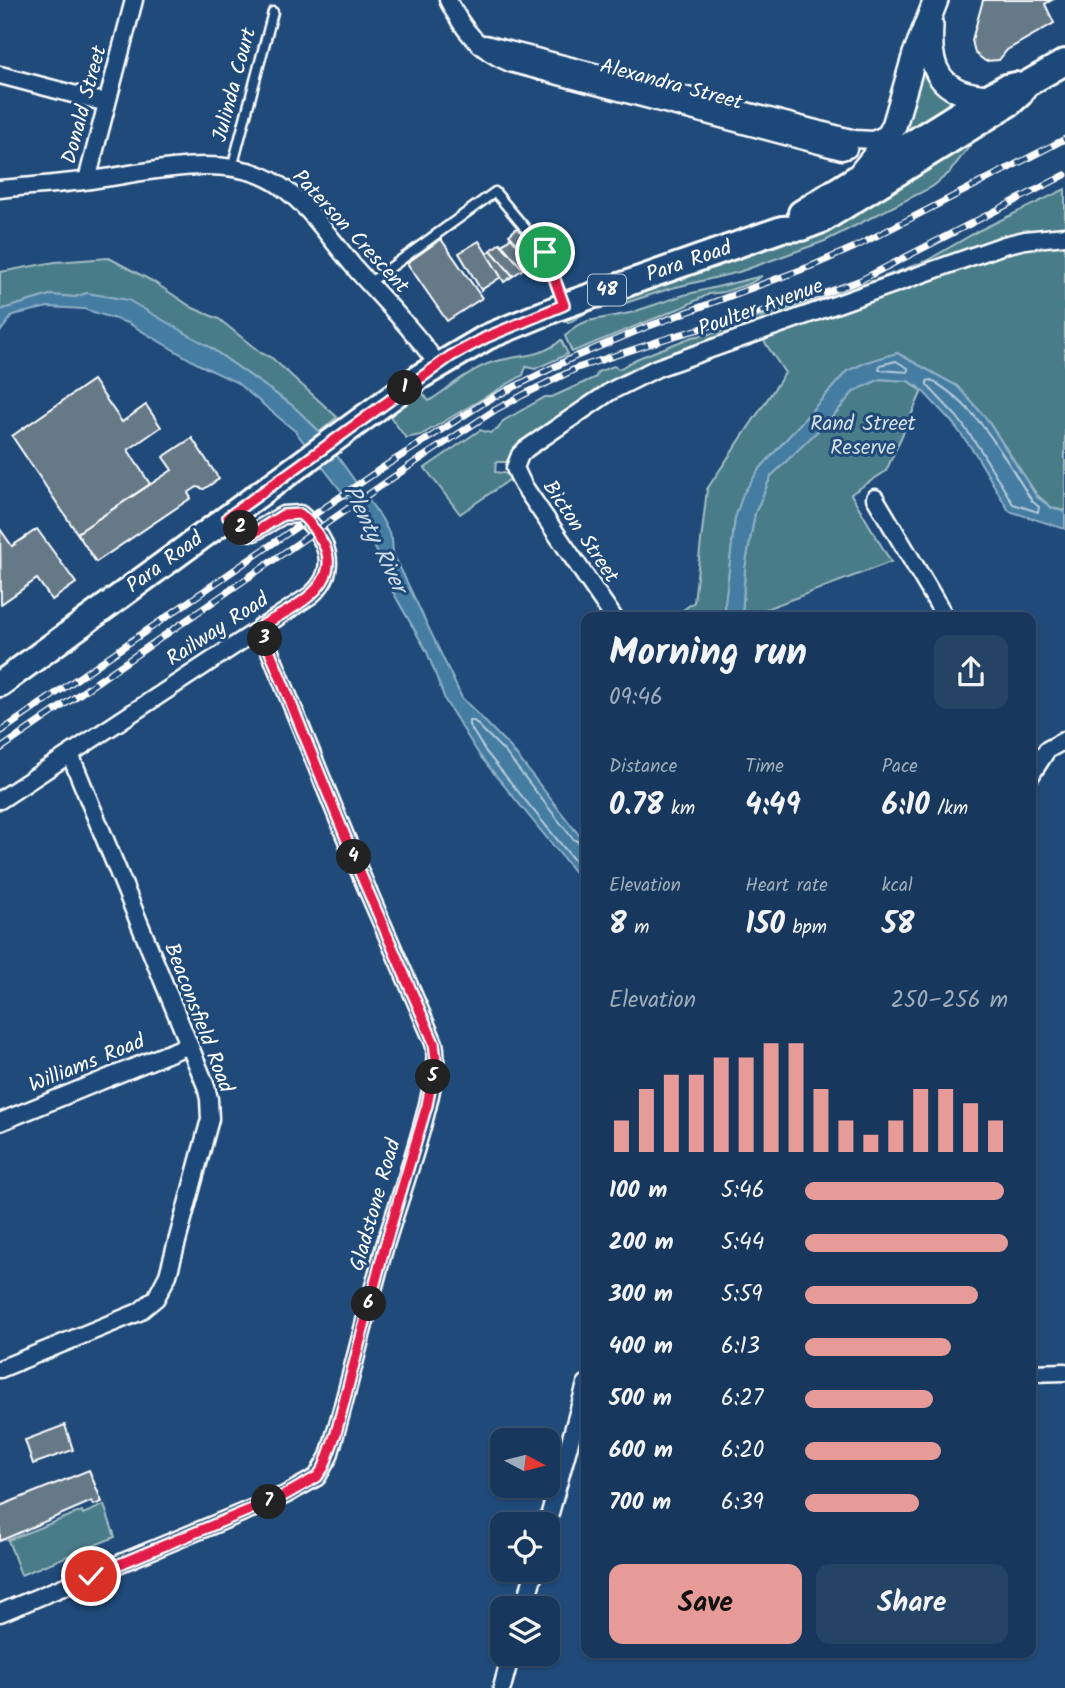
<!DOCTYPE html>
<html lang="en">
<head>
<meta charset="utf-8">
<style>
  :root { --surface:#17385c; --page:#244365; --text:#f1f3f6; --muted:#9eacbb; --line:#365272; --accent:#e69b98 }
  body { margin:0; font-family:Kalam,sans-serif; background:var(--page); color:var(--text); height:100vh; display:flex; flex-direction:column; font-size:26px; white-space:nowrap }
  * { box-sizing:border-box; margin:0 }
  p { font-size:23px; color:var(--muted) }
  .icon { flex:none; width:38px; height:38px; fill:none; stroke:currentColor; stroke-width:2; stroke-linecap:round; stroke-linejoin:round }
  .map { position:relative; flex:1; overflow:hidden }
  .sheet { position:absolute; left:581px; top:612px; width:455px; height:1046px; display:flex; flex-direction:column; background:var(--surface); border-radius:14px; box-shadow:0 2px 5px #0004,0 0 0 2px var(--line) }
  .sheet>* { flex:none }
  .needle { width:46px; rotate:97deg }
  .buttons { position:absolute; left:490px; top:1428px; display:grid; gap:14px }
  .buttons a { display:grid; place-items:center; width:70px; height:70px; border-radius:14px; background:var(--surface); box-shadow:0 2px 5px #0004,0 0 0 2px var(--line); font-size:35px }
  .pin { position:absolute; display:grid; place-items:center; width:60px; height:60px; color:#fff; margin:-30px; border:4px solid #fff; border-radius:50%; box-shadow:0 2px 7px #0007 }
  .km { position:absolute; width:35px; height:35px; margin:-18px; border-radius:50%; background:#222; color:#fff; font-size:19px; line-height:35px; text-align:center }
  .round { display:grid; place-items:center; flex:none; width:74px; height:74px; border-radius:14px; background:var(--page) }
  .headline { display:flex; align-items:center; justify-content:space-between; height:119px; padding:0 28px }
  h1 { font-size:38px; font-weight:700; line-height:52px }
  .figures { display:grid; grid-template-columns:repeat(3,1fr); gap:10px; height:119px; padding:7px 28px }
  .figures div { display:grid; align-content:center }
  .figures b { font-size:30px; font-weight:700 }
  .figures small { font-size:19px; font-weight:400 }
  .figures p { font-size:19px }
  .chart { height:196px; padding:14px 28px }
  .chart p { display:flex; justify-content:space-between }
  .chart svg { width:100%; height:126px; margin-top:7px; stroke:var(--accent); stroke-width:6 }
  .action { display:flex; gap:14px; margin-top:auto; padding:14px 28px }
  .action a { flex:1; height:80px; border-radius:14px; background:var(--accent); color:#111; font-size:28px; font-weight:700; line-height:80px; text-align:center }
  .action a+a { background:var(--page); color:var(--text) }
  ul { padding:0 28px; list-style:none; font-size:23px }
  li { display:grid; grid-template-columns:112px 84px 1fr; align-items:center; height:52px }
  li i { height:18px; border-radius:9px; background:var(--accent) }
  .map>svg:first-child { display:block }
  .green { fill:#4a7c89; stroke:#a4bec4; stroke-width:2 }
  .water { fill:#457ba2; stroke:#8fb0c7; stroke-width:2 }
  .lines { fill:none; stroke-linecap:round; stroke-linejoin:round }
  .shore { stroke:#b5cada; stroke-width:2 }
  .building { fill:#667987; stroke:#fff; stroke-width:2 }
  .lane-casing { stroke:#fff; stroke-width:13 }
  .street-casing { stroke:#fff; stroke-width:21 }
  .secondary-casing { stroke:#fff; stroke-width:28 }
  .primary-casing { stroke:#fff; stroke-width:30 }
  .lane { stroke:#1f4a7a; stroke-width:8 }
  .street { stroke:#1f4a7a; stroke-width:16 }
  .secondary { stroke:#1f4a7a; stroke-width:23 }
  .primary { stroke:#1f4a7a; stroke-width:24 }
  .rail-casing { stroke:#fff; stroke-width:7 }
  .rail { stroke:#1f4a7a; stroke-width:4.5; stroke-dasharray:13; stroke-linecap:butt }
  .route-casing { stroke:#fff; stroke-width:14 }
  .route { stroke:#e11d48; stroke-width:9 }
  .labels { text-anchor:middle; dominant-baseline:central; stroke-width:6; stroke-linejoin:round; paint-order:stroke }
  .shield { fill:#1f4a7a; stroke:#bcc9d7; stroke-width:2 }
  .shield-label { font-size:19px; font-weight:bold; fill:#fff }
  .street-label { font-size:21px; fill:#fff; stroke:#1f4a7a }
  .park-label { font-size:21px; fill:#d2dee2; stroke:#1f4a7a }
  .water-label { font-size:23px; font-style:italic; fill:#d0dee8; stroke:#1f4a7a }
</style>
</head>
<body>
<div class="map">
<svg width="1065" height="1688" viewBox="0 0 1065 1688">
  <rect width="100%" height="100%" fill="#1f4a7a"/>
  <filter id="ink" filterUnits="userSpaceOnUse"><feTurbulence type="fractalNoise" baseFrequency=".0143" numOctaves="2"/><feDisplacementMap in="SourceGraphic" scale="14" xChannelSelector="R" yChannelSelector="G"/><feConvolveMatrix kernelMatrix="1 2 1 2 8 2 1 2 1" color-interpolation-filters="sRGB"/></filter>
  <g filter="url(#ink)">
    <path class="green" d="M 921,60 L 968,100 L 900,144 Z
      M 975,139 L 949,173 L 932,187 L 825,241 L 739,272 L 672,288 L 619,305 L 591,310 L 568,323 L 566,321 L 582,311 Z
      M 1065,189 L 1065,228 L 1030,231 L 989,241 L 688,349 L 597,392 L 518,445 L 506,462 L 496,462 L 495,472 L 509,474 L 512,478 L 460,514 L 425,468 L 480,430 L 490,433 L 498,429 L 503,421 L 545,397 L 552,397 L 596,377 L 597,372 L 614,366 L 619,369 L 636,359 L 692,337 L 720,332 L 735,324 L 829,297 L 926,261 L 980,230 Z
      M 1065,243 L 1065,511 L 1052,508 L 1037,495 L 986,418 L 957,386 L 897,353 L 868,362 L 847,371 L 758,471 L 735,518 L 725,605 L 726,618 L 672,618 L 694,602 L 707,489 L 785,373 L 762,338 L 1007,252 L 1028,247 Z
      M 109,258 L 154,282 L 193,308 L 219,319 L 261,353 L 272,358 L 337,417 L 320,432 L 293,406 L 208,346 L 87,293 L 75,297 L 50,295 L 0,310 L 0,272 L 55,262 Z
      M 762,276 L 751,283 L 724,292 L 709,294 L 683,307 L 572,352 L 565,336 L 576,326 L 588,321 L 630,313 L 684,295 Z
      M 561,340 L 568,354 L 535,369 L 526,367 L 523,375 L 421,435 L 406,438 L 389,415 L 421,391 L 429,401 C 449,388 468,371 490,363 C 515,354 541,359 561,340 Z
      M 880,379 L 908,381 L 922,391 L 886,471 L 851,494 L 891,562 L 742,618 L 745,568 L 755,513 L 771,476 L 835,414 L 854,391 Z
      M 104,1505 L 115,1537 L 21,1575 L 8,1540 L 82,1511 L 83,1514 Z"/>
    <path class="water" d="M 87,293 L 128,300 L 208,346 L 293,406 L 320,432 L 382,519 L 392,539 L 393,553 L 462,698 L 510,747 L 579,835 L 586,840 L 586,886 L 480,756 L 446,702 L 427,652 L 389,585 L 381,561 L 361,517 L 295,431 L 236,382 L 198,364 L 128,323 L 84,309 L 48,307 L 13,315 L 0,332 L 0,310 L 50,295 L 75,297 Z
      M 897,353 L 957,386 L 986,418 L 1037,497 L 1052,508 L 1065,512 L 1065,529 L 1009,511 L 975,453 L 952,422 L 919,387 L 908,381 L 880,379 L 854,391 L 835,414 L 771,476 L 755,513 L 745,568 L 742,618 L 726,618 L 725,605 L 735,518 L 743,494 L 758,471 L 847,371 L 867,362 Z"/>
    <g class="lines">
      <path class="shore" d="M 896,361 L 908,368 L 908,372 L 879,370 L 880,365 Z
        M 931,380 C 978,406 1004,457 1032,501 L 1039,507 L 1038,512 L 1013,504 L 980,449 L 958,418 L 927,385 L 927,381 Z
        M 586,846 L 573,839 L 505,752 L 474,721 L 469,721 L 469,725 L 486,752 L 586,875"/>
    </g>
    <path class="building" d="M 983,0 L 1052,0 L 1045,4 L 1054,23 L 1007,50 L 999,60 L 985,61 L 975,53 L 972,40 Z
      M 518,227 L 537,251 L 532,262 L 509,235 Z
      M 511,237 L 532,262 L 523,269 L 502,245 Z
      M 441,239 L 482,298 L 447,321 L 407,263 Z
      M 479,241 L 501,277 L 481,290 L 459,253 Z
      M 500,243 L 523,269 L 513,276 L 491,250 Z
      M 491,250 L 513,276 L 504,282 L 487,254 Z
      M 93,380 L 122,422 L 146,405 L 161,427 L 128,450 L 150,484 L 77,533 L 12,436 Z
      M 192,438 L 219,479 L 204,489 L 197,487 L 188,493 L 191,498 L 96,562 L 77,533 L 172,470 L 163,457 Z
      M 0,529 L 12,546 L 37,529 L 76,583 L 52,600 L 37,579 L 1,604 Z
      M 65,1425 L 73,1450 L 33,1464 L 25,1440 Z
      M 89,1470 L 102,1502 L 94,1505 L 92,1501 L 0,1541 L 0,1506 Z"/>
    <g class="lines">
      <g class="lane-casing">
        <path id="lane" d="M 232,168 L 273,12
          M 369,283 L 495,192 L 545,252 L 563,302"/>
      </g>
      <g class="street-casing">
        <path id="street" d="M 448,0 C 462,28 479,51 510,63 L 842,151 L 848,149 L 851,138
          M 485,44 L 855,139 L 873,140 L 890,132
          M 0,75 L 107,103
          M 87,180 L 134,0
          M 0,189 C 30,186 60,184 91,180 C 146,173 229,150 279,185 C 309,205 331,240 355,268 C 383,300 413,329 438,365
          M 515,468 L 520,455 L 526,449 L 611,391 L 657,368 L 1004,245 L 1025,240 L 1065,236
          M 515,468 L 523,485 L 614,618
          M 875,498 L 946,618
          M 1031,775 L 1047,750 L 1065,740
          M 0,800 L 311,595 C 341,569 327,537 300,514 L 283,515 L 254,532 L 244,531 L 228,517
          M 0,1122 L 189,1045
          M 0,1369 L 139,1312 L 156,1298 L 168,1275 L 210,1119 L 209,1099 L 206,1086 L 70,754
          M 1031,1373 L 1065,1372
          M 547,1524 L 586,1384
          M 524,1608 L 535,1570
          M 0,1613 L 285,1495 L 317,1477 L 329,1456 C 349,1387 365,1318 384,1249 C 396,1206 444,1080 434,1043 L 361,875 L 260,627
          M 502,1688 L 511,1654"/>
      </g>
      <g class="secondary-casing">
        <path id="secondary" d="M 931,26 C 928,70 940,94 988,97
          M 860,174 L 885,143 L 894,126 L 915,54 L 936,0"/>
      </g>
      <g class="primary-casing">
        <path id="primary" d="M 801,213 L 973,105 L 1006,87 L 1016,85
          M 0,684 L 421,376 L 487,337 L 560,307 L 782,229 L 801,228 L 822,220 L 1010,103 L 1020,94 L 1025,85 L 1065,62"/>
      </g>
      <use href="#lane" class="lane"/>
      <use href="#street" class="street"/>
      <use href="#secondary" class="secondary"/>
      <use href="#primary" class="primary"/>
      <g class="rail-casing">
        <path id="rail" d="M 0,732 L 382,468 L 488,400 L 572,358 L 644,328 L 814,265 L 855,247 L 1065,139
          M 0,749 L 411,465 L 495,410 L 523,395 L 577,368 L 671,337 L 820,295 L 861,280 L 1065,175"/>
      </g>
      <use href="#rail" class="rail"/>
    </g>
  </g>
  <g class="lines" filter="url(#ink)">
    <g class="route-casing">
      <path id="route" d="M 91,1576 L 285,1495 L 317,1477 L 324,1467 L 336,1433 L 384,1249 L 427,1105 L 436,1060 L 434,1043 L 361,875 L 260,627 C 289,609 344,587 324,545 C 318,534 310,522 300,514 L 283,515 L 254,533 L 244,531 L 228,517 L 451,356 L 487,337 L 564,305 L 545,252"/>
    </g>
    <use href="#route" class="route"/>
  </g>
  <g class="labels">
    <rect class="shield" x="588" y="274.5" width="38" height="31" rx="5"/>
    <g class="shield-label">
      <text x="607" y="290">48</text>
    </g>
    <g class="street-label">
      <text transform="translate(235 85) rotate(-75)">Julinda Court</text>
      <text transform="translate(671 85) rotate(15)">Alexandra Street</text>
      <text transform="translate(85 105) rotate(-75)">Donald Street</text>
      <text transform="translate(350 232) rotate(47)">Paterson Crescent</text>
      <text transform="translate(689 262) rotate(-19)">Para Road</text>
      <text transform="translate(761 308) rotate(-20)">Poulter Avenue</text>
      <text transform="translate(580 532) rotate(56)">Bicton Street</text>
      <text transform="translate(165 563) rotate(-36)">Para Road</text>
      <text transform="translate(218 630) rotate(-33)">Railway Road</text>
      <text transform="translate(198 1018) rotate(69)">Beaconsfield Road</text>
      <text transform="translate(87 1064) rotate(-22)">Williams Road</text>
      <text transform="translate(376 1205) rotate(-74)">Gladstone Road</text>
    </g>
    <g class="park-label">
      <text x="863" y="424">Rand Street<tspan x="863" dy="24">Reserve</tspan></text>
    </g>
    <g class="water-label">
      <text transform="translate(374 539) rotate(64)">Plenty River</text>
    </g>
  </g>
</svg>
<div class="buttons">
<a><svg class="needle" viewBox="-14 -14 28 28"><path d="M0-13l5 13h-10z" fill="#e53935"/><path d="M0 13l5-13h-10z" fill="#9eacbb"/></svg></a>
<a><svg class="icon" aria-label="locate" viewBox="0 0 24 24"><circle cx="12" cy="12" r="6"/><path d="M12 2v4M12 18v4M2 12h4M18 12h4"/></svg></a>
<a><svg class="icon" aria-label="layers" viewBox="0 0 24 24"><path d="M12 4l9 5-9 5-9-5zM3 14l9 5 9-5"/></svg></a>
</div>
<div class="pin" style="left:545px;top:252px;background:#1e9e55"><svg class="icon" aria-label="arrive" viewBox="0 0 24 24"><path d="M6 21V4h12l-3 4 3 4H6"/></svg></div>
<div class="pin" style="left:91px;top:1576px;background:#d93025"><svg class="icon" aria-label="check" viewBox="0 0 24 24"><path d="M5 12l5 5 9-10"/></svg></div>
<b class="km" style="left:405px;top:388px">1</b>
<b class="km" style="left:241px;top:528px">2</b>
<b class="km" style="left:265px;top:639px">3</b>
<b class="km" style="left:354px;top:857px">4</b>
<b class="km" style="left:433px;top:1077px">5</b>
<b class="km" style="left:369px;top:1304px">6</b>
<b class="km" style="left:269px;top:1502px">7</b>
<section class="sheet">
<div class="headline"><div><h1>Morning run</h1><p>09:46</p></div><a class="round"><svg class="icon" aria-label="share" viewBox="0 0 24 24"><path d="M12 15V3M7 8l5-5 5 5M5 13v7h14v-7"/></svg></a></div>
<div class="figures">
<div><p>Distance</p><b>0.78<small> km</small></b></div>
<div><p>Time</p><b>4:49</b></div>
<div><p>Pace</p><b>6:10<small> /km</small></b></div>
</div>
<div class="figures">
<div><p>Elevation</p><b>8<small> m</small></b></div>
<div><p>Heart rate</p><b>150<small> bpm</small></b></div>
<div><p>kcal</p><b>58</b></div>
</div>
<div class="chart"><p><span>Elevation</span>250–256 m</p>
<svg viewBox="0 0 160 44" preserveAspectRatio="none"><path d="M5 44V33M15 44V22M25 44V17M35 44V17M45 44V11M55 44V11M65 44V6M75 44V6M85 44V22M95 44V33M105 44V38M115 44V33M125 44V22M135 44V22M145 44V27M155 44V33"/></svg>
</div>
<ul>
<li><b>100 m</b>5:46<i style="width:98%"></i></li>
<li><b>200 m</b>5:44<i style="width:100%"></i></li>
<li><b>300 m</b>5:59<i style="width:85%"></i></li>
<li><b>400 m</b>6:13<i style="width:72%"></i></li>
<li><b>500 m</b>6:27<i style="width:63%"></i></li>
<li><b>600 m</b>6:20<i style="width:67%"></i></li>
<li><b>700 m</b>6:39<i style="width:56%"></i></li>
</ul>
<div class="action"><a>Save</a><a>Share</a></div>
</section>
</div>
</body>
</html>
